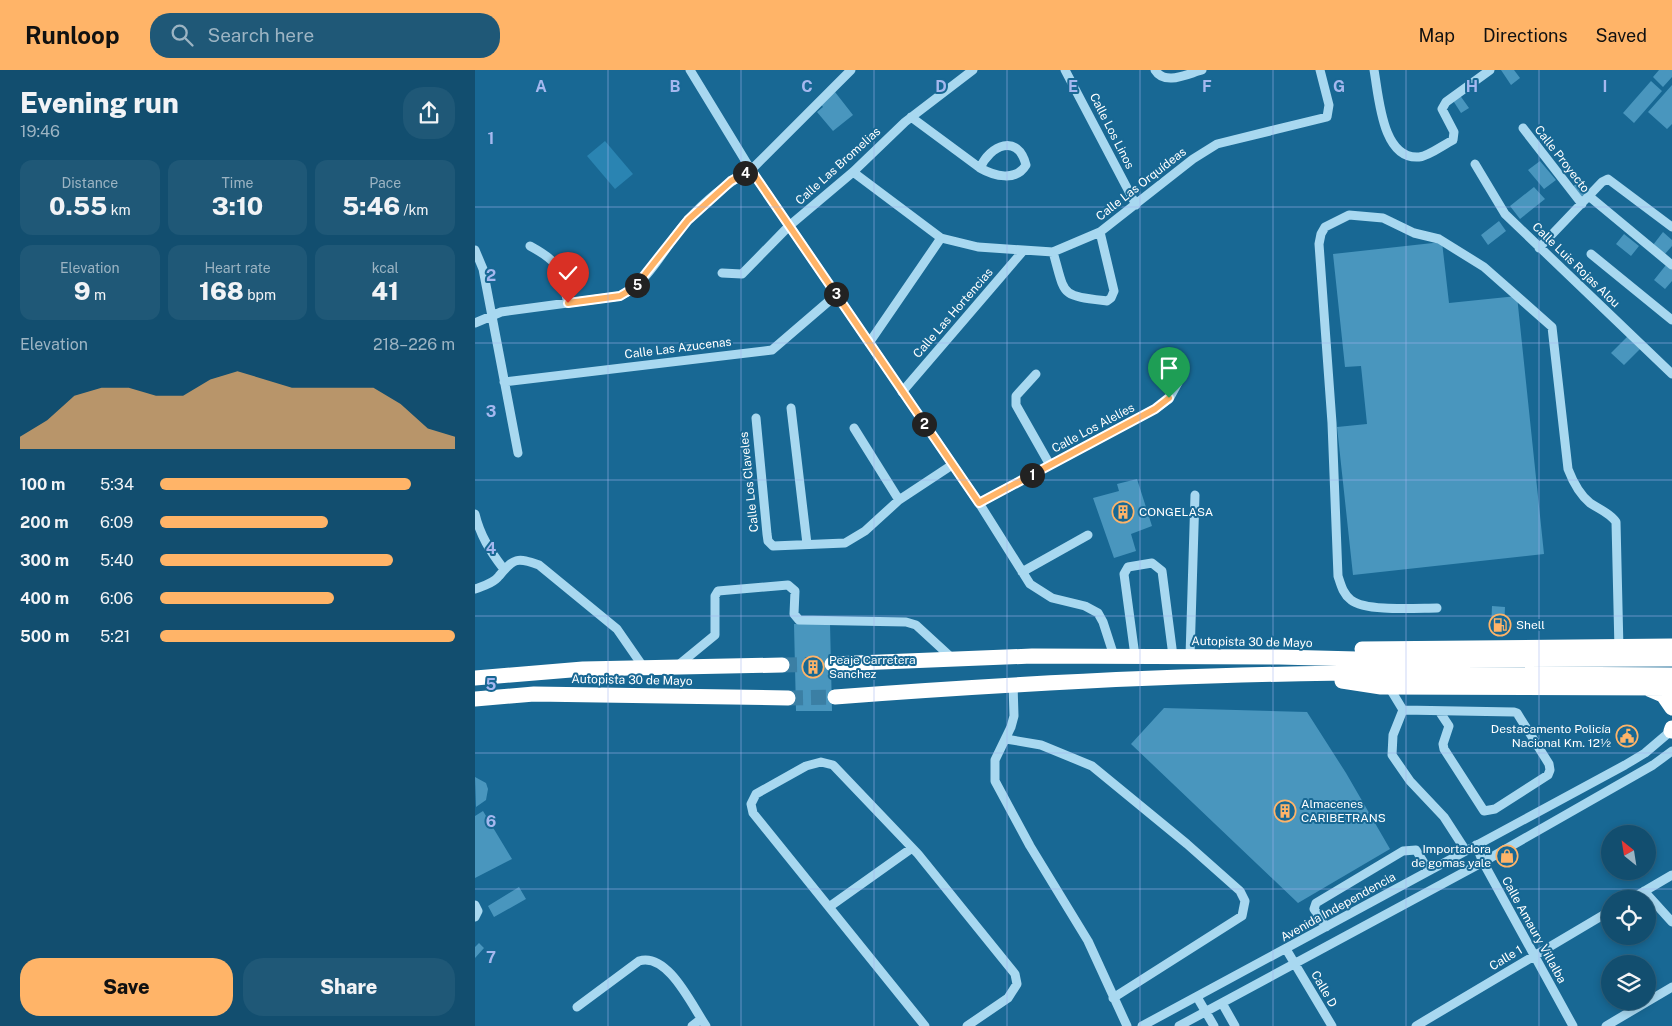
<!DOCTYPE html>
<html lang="en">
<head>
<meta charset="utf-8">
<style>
  :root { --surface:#124e6f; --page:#1f5877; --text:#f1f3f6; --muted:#9cb4c3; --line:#316582; --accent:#ffb468 }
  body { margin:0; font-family:"Public Sans",sans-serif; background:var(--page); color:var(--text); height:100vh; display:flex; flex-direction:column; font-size:19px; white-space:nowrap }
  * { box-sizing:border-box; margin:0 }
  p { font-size:16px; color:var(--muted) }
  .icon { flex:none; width:28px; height:28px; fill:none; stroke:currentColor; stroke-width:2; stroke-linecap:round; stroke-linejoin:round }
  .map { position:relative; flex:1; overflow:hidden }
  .panel { display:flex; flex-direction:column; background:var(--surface); width:475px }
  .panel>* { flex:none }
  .needle { width:32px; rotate:330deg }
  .tools { position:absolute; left:1126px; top:755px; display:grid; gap:10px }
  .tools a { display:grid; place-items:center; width:55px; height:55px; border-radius:50%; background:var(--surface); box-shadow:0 2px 8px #0003,0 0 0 1px var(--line); font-size:25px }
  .pin { position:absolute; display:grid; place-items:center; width:42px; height:42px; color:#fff; margin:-51px -21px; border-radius:50% 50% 50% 0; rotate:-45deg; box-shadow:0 0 5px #0007 }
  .pin .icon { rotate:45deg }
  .km { position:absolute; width:25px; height:25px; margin:-12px; border-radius:50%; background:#222; color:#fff; font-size:14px; line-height:25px; text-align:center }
  .round { display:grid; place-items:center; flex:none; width:52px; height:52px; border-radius:20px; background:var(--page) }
  .overview { display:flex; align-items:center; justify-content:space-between; height:85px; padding:0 20px }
  h1 { font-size:28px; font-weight:800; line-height:38px }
  .figures { display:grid; grid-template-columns:repeat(3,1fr); gap:8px; height:85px; padding:5px 20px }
  .figures div { display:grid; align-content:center; border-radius:12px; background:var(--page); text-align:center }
  .figures b { font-size:25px; font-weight:800 }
  .figures small { font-size:14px; font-weight:400 }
  .figures p { font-size:14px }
  .chart { height:140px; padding:10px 20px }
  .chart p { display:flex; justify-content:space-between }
  .chart svg { width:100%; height:90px; margin-top:5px; fill:var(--accent); opacity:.7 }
  .cta { display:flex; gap:10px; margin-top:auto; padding:10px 20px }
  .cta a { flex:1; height:58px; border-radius:20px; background:var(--accent); color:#111; font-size:20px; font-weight:800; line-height:58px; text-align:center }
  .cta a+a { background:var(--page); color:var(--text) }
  ul { padding:0 20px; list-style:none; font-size:16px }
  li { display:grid; grid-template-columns:80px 60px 1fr; align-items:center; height:38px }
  li i { height:12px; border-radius:6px; background:var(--accent) }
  header { display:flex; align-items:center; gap:30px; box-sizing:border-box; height:70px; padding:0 25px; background:var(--accent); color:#111 }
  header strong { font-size:24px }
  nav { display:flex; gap:28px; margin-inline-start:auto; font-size:18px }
  .search { width:350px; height:45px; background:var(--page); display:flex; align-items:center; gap:12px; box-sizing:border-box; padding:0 18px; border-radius:20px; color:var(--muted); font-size:19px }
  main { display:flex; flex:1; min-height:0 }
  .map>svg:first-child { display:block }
  .green { fill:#2a84b2 }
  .building { fill:#4996be }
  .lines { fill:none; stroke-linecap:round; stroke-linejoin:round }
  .highway-tunnel { stroke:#3b7fa4; stroke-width:15; stroke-dasharray:15 8; stroke-linecap:butt }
  .minor { stroke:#a8d8f0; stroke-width:9 }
  .highway { stroke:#fff; stroke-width:15 }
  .highway-bridge { stroke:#fff; stroke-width:15 }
  .route-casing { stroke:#fff; stroke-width:10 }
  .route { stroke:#ffb468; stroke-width:6 }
  .grid { fill:none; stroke:#a5b8ef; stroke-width:1; stroke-opacity:0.55 }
  .labels { text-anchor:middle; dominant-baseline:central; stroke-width:4; stroke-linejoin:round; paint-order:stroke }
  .street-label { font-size:12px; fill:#fff; stroke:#186894 }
  .poi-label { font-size:12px; fill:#fff; stroke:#186894; text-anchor:start }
  .grid-label { font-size:16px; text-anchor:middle; font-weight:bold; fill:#a5b8ef; stroke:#186894; stroke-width:4; stroke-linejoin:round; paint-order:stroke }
</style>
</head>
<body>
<header>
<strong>Runloop</strong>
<div class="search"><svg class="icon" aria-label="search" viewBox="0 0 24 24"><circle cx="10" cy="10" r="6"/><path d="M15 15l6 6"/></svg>Search here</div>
<nav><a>Map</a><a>Directions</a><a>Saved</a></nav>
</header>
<main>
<section class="panel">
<div class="overview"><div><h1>Evening run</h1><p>19:46</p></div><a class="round"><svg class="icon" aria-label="share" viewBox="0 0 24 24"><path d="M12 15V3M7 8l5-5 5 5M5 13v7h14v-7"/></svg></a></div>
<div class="figures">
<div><p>Distance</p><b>0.55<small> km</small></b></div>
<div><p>Time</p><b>3:10</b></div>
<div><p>Pace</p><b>5:46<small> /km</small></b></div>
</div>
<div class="figures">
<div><p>Elevation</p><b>9<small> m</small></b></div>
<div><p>Heart rate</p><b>168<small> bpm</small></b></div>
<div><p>kcal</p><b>41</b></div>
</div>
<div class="chart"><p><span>Elevation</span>218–226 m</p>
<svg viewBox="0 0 160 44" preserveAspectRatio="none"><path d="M0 44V38L10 30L20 18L30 14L40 14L50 18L60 18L70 10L80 6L90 10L100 14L110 14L120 14L130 14L140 22L150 34L160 38V44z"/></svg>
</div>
<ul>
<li><b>100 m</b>5:34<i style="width:85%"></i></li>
<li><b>200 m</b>6:09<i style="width:57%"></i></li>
<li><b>300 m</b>5:40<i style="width:79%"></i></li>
<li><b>400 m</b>6:06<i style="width:59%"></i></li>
<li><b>500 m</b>5:21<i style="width:100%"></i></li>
</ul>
<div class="cta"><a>Save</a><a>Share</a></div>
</section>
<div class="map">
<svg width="1197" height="956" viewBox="0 0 1197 956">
  <rect width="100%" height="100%" fill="#186894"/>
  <path class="green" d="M 130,71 L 158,104 L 140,119 L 112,86 Z"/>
  <path class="building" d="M 1026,0 L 1039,0 L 1045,8 L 1036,15 Z
    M 1184,0 L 1197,0 L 1197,7 L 1188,17 L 1178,7 Z
    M 1176,11 L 1187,21 L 1159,53 L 1148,43 Z
    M 1197,15 L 1197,54 L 1192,59 L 1173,42 Z
    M 360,22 L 378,45 L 358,61 L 342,42 L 348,37 L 345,33 Z
    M 984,24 L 994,38 L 986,43 L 977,29 Z
    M 1065,91 L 1081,110 L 1069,119 L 1053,100 Z
    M 1106,110 L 1114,120 L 1106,127 L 1097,117 Z
    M 1059,117 L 1070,129 L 1045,149 L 1035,136 Z
    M 1024,151 L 1031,161 L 1013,175 L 1006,165 Z
    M 1188,162 L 1197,170 L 1197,176 L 1189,185 L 1178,175 Z
    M 1149,164 L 1164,176 L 1156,186 L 1141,174 Z
    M 967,172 L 974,233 L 1042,226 L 1069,484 L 878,505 L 862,357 L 892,354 L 886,296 L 870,297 L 858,184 Z
    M 1191,195 L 1197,199 L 1197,211 L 1190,219 L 1179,210 Z
    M 1153,266 L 1165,279 L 1149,295 L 1136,283 Z
    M 662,409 L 677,456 L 656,464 L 661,481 L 639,488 L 618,428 L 644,421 L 642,414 Z
    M 1017,536 L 1030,537 L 1029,559 L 1016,559 Z
    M 355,553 L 357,641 L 321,641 L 319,554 Z
    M 689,638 L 832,642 L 871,703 L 915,779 L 823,833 L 656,674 Z
    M 0,707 L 11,713 L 13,719 L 11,730 L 1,737 Z
    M 8,741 L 37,789 L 0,808 L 0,746 Z
    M 44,817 L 51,829 L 19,847 L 13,836 Z
    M 4,873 L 9,878 L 0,888 L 0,877 Z"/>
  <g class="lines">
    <path class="highway-tunnel" d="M 307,595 L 357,594
      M 313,628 L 360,627"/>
    <path class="minor" d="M 215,0 L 276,100 L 504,433 L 555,514 L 577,528 L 610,536 L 623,543 L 628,552 L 639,586
      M 590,0 L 661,135
      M 680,0 C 690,16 712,4 727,0
      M 899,0 C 904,27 907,90 944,87 C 954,86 968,75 978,70 L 979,62 L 967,39 L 971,32 L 1015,0
      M 436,47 L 505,98 C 519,106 541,112 551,95 C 543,63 515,75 505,98
      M 1048,58 L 1107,134
      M 1000,94 L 1030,144 L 1197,304
      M 378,102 L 466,168 L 503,177 L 578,182 L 625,162 L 718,89 L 742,74 L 852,47 L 854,35 L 845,0
      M 1115,127 L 1197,195
      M 55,176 C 88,194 84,199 93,233
      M 1064,178 L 1127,112 L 1133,109 L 1197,157
      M 0,180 L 8,199 L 43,383
      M 578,182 C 591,227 584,225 632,231 L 636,228 L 639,221 L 625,162
      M 1116,184 L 1197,250
      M 247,203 L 267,204 L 314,156 L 378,102 L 430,52 L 498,0
      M 0,253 L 26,242 L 145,226 C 176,211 190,175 212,151 C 230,131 252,113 276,100 L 376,0
      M 394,273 L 466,168
      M 561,304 L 541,326 L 541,335 L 575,395
      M 29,312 L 297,280 L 361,225
      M 427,322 L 548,181
      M 316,338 L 332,474
      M 281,348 L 292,464 L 293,471 L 298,476 L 370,473 L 390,461 L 424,430 L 477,395
      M 379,358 L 424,430
      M 504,433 L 680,339 L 694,329 L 706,307
      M 0,444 C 5,465 15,481 28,498
      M 547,502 L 613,465
      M 0,519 C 8,516 19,513 24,506 C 39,488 42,487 64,495 L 142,559 L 169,598
      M 962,538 C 943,538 891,542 876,530 C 868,524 866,515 863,506 L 857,353 L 844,174 L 846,164 L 850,157 L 874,145 L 908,148 L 939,163 L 964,169 L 1009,197 L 1077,257 L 1093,399 C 1098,412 1104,424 1115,433 C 1124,439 1135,443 1141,452 L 1144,580
      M 660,586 L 649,504 L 653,497 L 677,493 L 687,501 L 698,586
      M 715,586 L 720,425
      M 201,597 L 240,565 L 240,526 L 243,521 L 313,515 L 320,521 L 319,544 L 324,550 L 431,552 L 441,555 L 478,589
      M 538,614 L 539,646 L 536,657 L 520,690 L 520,711 L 555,776 L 613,871 L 652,956
      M 914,617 L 928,640 L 1039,642 L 1042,643 L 1074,694 L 1075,700 L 1073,705 L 1020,739 L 1009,741 L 969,679 L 968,674 L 974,656 L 964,641
      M 928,640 L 918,665 L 917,685 L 935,711 L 969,747 L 991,781
      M 531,669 L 566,675 L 617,696 L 712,774 L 765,821 L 770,831 L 767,846 L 638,928
      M 1001,775 L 1008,792 L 1098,956
      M 1169,821 L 1197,852
      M 1156,829 L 1197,805
      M 0,835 L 3,841 L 0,847
      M 354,837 L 437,778
      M 851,857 L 839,839 L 841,833 L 928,781 L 941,780 L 954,801
      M 811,879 L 857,956
      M 722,927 L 739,956
      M 747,933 L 760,956
      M 102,937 L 164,891 C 193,882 217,936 231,956
      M 217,956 L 226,949
      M 450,956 L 278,743 L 276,734 L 281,724 L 331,696 L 346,692 L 358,695 L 443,784 L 540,904 L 542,914 L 533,928 L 492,956
      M 667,956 L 1150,695 L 1170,683 L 1197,660
      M 704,956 L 1008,792 L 1178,695 L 1197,681
      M 941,956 L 1135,841
      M 1131,956 L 1197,917"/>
    <path class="highway" d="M 887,579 L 1197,576
      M 357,594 L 557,586 L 804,587 L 921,590
      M 0,608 L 108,599 L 307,595
      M 867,611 L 906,617 L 1197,618
      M 1174,619 L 1188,625 L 1197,638
      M 360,627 C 545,613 730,603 915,603
      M 0,629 L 59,624 L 313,628
      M 1196,661 L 1197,658"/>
    <path class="highway-bridge" d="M 921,590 L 1197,589
      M 915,603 L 1197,605"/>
  </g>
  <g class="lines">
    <g class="route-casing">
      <path id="route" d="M 93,233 L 145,226 L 160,217 L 213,150 L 256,111 L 276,100 L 504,433 L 680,339 L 694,328"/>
    </g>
    <use href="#route" class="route"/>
  </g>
  <path class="grid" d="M 133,0 L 133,956M 266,0 L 266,956M 399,0 L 399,956M 532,0 L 532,956M 665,0 L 665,956M 798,0 L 798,956M 931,0 L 931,956M 1064,0 L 1064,956M 0,137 L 1197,137M 0,273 L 1197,273M 0,410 L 1197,410M 0,546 L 1197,546M 0,683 L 1197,683M 0,819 L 1197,819"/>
  <defs>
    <g id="building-ring" transform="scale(1.125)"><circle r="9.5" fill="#186894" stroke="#ffb468" stroke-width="1.5"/><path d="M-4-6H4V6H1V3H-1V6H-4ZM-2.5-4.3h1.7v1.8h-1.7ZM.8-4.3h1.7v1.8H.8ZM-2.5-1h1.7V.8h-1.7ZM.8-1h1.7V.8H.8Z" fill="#ffb468"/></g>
    <g id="fuel-ring" transform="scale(1.125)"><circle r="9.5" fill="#186894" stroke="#ffb468" stroke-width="1.5"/><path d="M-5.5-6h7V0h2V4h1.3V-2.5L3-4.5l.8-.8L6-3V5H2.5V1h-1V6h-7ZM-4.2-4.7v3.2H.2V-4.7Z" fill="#ffb468"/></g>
    <g id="civic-ring" transform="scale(1.125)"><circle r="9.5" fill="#186894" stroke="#ffb468" stroke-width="1.5"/><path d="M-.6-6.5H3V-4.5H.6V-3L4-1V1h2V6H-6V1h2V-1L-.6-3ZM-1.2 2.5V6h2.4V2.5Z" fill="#ffb468"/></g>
    <g id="shop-ring" transform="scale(1.125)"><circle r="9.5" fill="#186894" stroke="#ffb468" stroke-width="1.5"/><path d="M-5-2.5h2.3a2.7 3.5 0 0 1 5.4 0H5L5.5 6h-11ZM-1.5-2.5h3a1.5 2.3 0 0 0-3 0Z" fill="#ffb468"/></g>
  </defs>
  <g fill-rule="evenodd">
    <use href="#building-ring" x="648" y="442"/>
    <use href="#fuel-ring" x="1025" y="555"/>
    <use href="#building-ring" x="338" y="597"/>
    <use href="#civic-ring" x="1152" y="666"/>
    <use href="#building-ring" x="810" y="741"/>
    <use href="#shop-ring" x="1032" y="786"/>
  </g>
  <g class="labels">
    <g class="street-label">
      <text transform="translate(637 61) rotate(63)">Calle Los Linos</text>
      <text transform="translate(1087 89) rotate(52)">Calle Proyecto</text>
      <text transform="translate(363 96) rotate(-42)">Calle Las Bromelias</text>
      <text transform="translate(666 114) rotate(-38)">Calle Las Orquídeas</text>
      <text transform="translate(1101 195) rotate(44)">Calle Luis Rojas Alou</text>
      <text transform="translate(478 243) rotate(-49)">Calle Las Hortencias</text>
      <text transform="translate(203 278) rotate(-7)">Calle Las Azucenas</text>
      <text transform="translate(618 358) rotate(-28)">Calle Los Alelíes</text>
      <text transform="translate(274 412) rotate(-96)">Calle Los Claveles</text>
      <text transform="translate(777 572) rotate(1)">Autopista 30 de Mayo</text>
      <text transform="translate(157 610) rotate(1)">Autopista 30 de Mayo</text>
      <text transform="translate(863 837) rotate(-29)">Avenida Independencia</text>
      <text transform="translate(1059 860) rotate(61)">Calle Amaury Villalba</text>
      <text transform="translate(1031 888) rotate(-31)">Calle 1</text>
      <text transform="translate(849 919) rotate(60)">Calle D</text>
    </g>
    <g class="poi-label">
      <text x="664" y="442">CONGELASA</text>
      <text x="1041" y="555">Shell</text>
      <text x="354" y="590">Peaje Carretera<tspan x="354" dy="14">Sanchez</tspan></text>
      <text x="1136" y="659" text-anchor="end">Destacamento Policía<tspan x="1136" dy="14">Nacional Km. 12½</tspan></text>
      <text x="826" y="734">Almacenes<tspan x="826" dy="14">CARIBETRANS</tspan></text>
      <text x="1016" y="779" text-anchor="end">Importadora<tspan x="1016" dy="14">de gomas yale</tspan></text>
    </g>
  </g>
  <g class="grid-label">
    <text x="66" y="22">A</text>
    <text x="200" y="22">B</text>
    <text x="332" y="22">C</text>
    <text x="466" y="22">D</text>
    <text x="598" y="22">E</text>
    <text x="732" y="22">F</text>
    <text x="864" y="22">G</text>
    <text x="997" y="22">H</text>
    <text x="1130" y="22">I</text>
    <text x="16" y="74">1</text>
    <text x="16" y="211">2</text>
    <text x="16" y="347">3</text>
    <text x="16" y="484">4</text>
    <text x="16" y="620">5</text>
    <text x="16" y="757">6</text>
    <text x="16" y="893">7</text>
  </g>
</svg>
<div class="tools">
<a><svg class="needle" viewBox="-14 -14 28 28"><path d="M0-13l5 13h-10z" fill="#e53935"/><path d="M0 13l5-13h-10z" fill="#9cb4c3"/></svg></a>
<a><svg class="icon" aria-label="locate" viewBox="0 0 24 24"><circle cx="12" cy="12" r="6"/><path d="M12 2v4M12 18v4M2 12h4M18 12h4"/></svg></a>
<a><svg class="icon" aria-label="layers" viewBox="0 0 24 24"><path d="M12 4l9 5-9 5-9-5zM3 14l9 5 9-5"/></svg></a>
</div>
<div class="pin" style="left:694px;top:328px;background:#1e9e55"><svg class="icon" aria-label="arrive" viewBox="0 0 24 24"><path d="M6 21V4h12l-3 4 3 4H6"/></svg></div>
<div class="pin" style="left:93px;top:233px;background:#d93025"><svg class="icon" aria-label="check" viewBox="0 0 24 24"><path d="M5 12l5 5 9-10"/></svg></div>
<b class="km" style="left:557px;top:405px">1</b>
<b class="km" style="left:449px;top:354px">2</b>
<b class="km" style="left:361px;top:224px">3</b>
<b class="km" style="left:270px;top:103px">4</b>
<b class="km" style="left:162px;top:215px">5</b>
</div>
</main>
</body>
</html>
